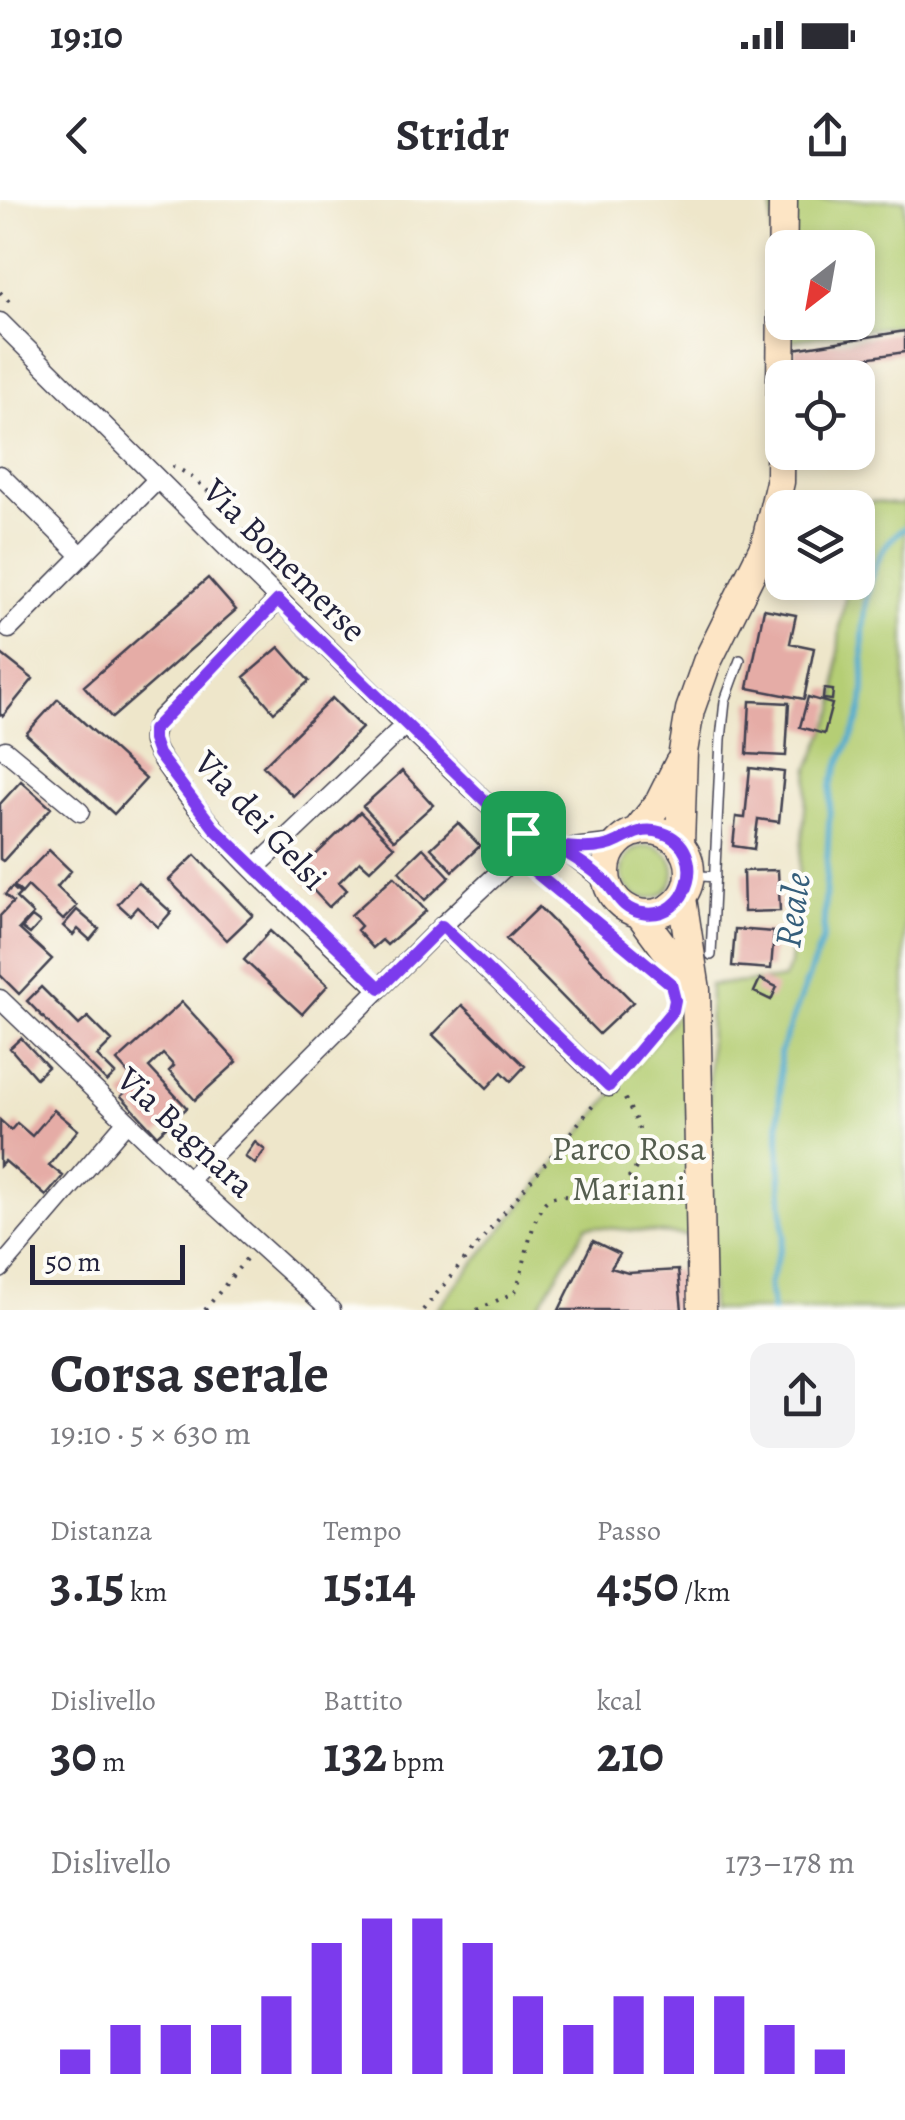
<!DOCTYPE html>
<html lang="it">
<head>
<meta charset="utf-8">
<style>
  :root { --surface:#fff; --page:#f2f2f3; --text:#2b2b33; --muted:#7c7c81; --accent:#7c3aed }
  body { margin:0; font-family:Alegreya,serif; background:var(--page); color:var(--text); height:100vh; display:flex; flex-direction:column; font-size:38px; white-space:nowrap }
  * { box-sizing:border-box; margin:0 }
  p { font-size:32px; color:var(--muted) }
  .icon { flex:none; width:55px; height:55px; fill:none; stroke:currentColor; stroke-width:2; stroke-linecap:round; stroke-linejoin:round }
  .map { position:relative; height:1110px; overflow:hidden }
  .side { display:flex; flex-direction:column; background:var(--surface); flex:1 }
  .side>* { flex:none }
  .needle { width:65px; rotate:211deg }
  .fabs { position:absolute; left:765px; top:30px; display:grid; gap:20px }
  .fabs a { display:grid; place-items:center; width:110px; height:110px; border-radius:20px; background:var(--surface); box-shadow:0 5px 15px #0003; font-size:50px }
  .scale { position:absolute; left:30px; bottom:25px; width:155px; box-sizing:border-box; padding-left:10px; border:5px solid #22223b; border-top:0; font-size:28px; line-height:35px; white-space:nowrap; color:#22223b; -webkit-text-stroke:8px #fdfcf7; paint-order:stroke }
  .pin { position:absolute; display:grid; place-items:center; width:85px; height:85px; color:#fff; margin:-42px; border-radius:20px; box-shadow:0 5px 15px #0006 }
  .round { display:grid; place-items:center; flex:none; width:105px; height:105px; border-radius:20px; background:var(--page) }
  .head { display:flex; align-items:center; justify-content:space-between; height:170px; padding:0 50px }
  h1 { font-size:55px; font-weight:700; line-height:75px }
  .stats { display:grid; grid-template-columns:repeat(3,1fr); gap:15px; height:170px; padding:10px 50px }
  .stats div { display:grid; align-content:center }
  .stats b { font-size:50px; font-weight:700 }
  .stats small { font-size:28px; font-weight:400 }
  .stats p { font-size:28px }
  .chart { height:280px; padding:20px 50px }
  .chart p { display:flex; justify-content:space-between }
  .chart svg { width:100%; height:180px; margin-top:10px; stroke:var(--accent); stroke-width:6 }
  .status { display:flex; justify-content:space-between; align-items:center; height:70px; padding:0 50px; background:var(--surface); direction:ltr }
  .status svg { height:28px; fill:currentColor }
  header { display:flex; justify-content:space-between; align-items:center; height:130px; padding:0 50px; background:var(--surface); font-size:45px; font-weight:700 }
  .map>svg:first-child { display:block }
  .green { fill:#b5ce74; stroke:#6c7858; stroke-width:2.5; fill-rule:evenodd }
  .lines { fill:none; stroke-linecap:round; stroke-linejoin:round }
  .stream { stroke:#4ca8ca; stroke-width:6 }
  .building { fill:#e5aca6 }
  .service-casing { stroke:#413f50; stroke-width:12 }
  .minor-casing { stroke:#413f50; stroke-width:21 }
  .secondary-casing { stroke:#413f50; stroke-width:31 }
  .path { stroke:#413f50; stroke-width:4; stroke-dasharray:2.5 8; stroke-linecap:butt }
  .service { stroke:#fff; stroke-width:9 }
  .minor { stroke:#fff; stroke-width:18 }
  .secondary { stroke:#fde5c5; stroke-width:28 }
  .route-casing { stroke:#fff; stroke-width:20 }
  .route { stroke:#7c3aed; stroke-width:12 }
  .labels { text-anchor:middle; dominant-baseline:central; stroke-width:8; stroke-linejoin:round; paint-order:stroke }
  .street-label { font-size:35px; fill:#22223b; stroke:#fdfcf7 }
  .park-label { font-size:35px; fill:#555e4f; stroke:#fdfcf7 }
  .water-label { font-size:38px; font-style:italic; fill:#355e7b; stroke:#fdfcf7 }
</style>
</head>
<body>
<div class="status"><b>19:10</b><svg viewBox="0 0 49 12"><path d="M0 12V9h3v3zM5 12V6h3v6zM10 12V3h3v9zM15 12V0h3v12zM26 1h20v11H26zM47 4h2v5h-2z"/></svg></div>
<header><svg class="icon" aria-label="back" viewBox="0 0 24 24"><path d="M15 5l-7 7 7 7"/></svg>Stridr<svg class="icon" aria-label="share" viewBox="0 0 24 24"><path d="M12 15V3M7 8l5-5 5 5M5 13v7h14v-7"/></svg></header>
<div class="map">
<svg width="905" height="1110" viewBox="0 0 905 1110">
  <rect width="100%" height="100%" fill="#fdfcf7"/>
  <filter id="ink" filterUnits="userSpaceOnUse"><feTurbulence type="fractalNoise" baseFrequency=".01" numOctaves="2"/><feDisplacementMap in="SourceGraphic" scale="20" xChannelSelector="R" yChannelSelector="G"/><feConvolveMatrix kernelMatrix="1 2 1 2 8 2 1 2 1" color-interpolation-filters="sRGB"/></filter>
  <filter id="wash" filterUnits="userSpaceOnUse"><feTurbulence type="fractalNoise" baseFrequency=".0048" numOctaves="4" result="noise"/><feDisplacementMap in="SourceGraphic" scale="40" xChannelSelector="R" yChannelSelector="G"/><feGaussianBlur stdDeviation="2.25" result="paint"/><feColorMatrix in="noise" values="0 0 0 0 0 0 0 0 0 0 0 0 0 0 0 0 0 1.4 0 .05"/><feComposite in="paint" operator="in"/></filter>
  <g filter="url(#wash)">
    <rect width="100%" height="100%" fill="#eee6ca"/>
    <path class="green" d="M 772,0 L 905,0 L 905,124 L 773,143 ZM 782,48 L 858,48 L 858,122 L 782,122 Z
      M 871,301 L 900,305 L 905,301 L 905,1110 L 711,1110 L 708,1028 L 710,785 L 784,779 L 790,764 L 809,568 L 835,510 L 840,425 L 848,383 L 858,382 L 858,348 Z
      M622 672a26 26 0 1 1 52 0a26 26 0 1 1-52 0Z
      M 684,806 L 692,1036 L 587,1026 L 536,1110 L 436,1110 Z"/>
    <g class="lines">
      <path class="stream" d="M 772,1110 L 769,1084 L 784,1036 L 779,942 L 780,853 L 823,738 L 831,586 C 838,558 857,535 862,507 C 867,485 862,461 863,438 C 864,401 871,348 905,328"/>
    </g>
    <g id="blocks">
      <path class="building" d="M 905,131 L 905,152 L 832,163 L 834,178 L 798,178 L 794,149 Z
        M 208,378 L 236,410 L 112,518 L 84,486 Z
        M 764,409 L 796,415 L 790,443 L 814,448 L 804,499 L 748,488 Z
        M 279,447 L 309,481 L 274,512 L 244,477 Z
        M 0,453 L 33,479 L 3,516 L 0,514 Z
        M 824,489 L 833,490 L 832,500 L 823,499 Z
        M 808,497 L 832,504 L 824,534 L 800,527 Z
        M 332,498 L 362,528 L 293,596 L 263,566 Z
        M 58,499 L 146,579 L 114,614 L 26,534 Z
        M 750,501 L 789,503 L 786,556 L 747,554 Z
        M 750,568 L 784,572 L 779,622 L 758,619 L 754,649 L 733,646 L 736,617 L 745,618 Z
        M 402,571 L 433,605 L 394,640 L 363,606 Z
        M 21,581 L 51,608 L 3,661 L 0,659 L 0,604 Z
        M 360,612 L 394,647 L 370,670 L 360,661 L 339,682 L 347,690 L 329,707 L 297,673 Z
        M 458,623 L 480,646 L 453,671 L 431,648 Z
        M 423,648 L 450,677 L 425,700 L 399,671 Z
        M 49,650 L 71,671 L 57,687 L 77,706 L 63,720 L 28,686 L 22,693 L 14,686 Z
        M 195,655 L 253,715 L 227,740 L 169,680 Z
        M 778,670 L 780,711 L 744,712 L 743,671 Z
        M 394,676 L 426,711 L 387,745 L 382,740 L 373,748 L 357,730 L 361,726 L 351,715 Z
        M 138,682 L 171,712 L 158,727 L 137,707 L 130,715 L 118,704 Z
        M 12,687 L 20,694 L 16,698 L 33,714 L 19,729 L 52,759 L 19,794 L 0,775 L 0,716 L 13,702 L 5,695 Z
        M 539,707 L 633,802 L 599,834 L 506,739 Z
        M 77,710 L 99,729 L 90,740 L 78,729 L 73,735 L 63,726 Z
        M 32,717 L 40,723 L 30,734 L 22,728 Z
        M 735,729 L 774,732 L 771,769 L 732,766 Z
        M 270,731 L 328,785 L 302,814 L 244,760 Z
        M 760,779 L 777,787 L 771,800 L 754,792 Z
        M 41,787 L 79,825 L 88,817 L 112,841 L 97,856 L 115,874 L 107,882 L 27,801 Z
        M 182,802 L 237,862 L 195,900 L 169,871 L 174,866 L 163,854 L 149,867 L 187,908 L 157,935 L 121,896 L 136,882 L 117,861 Z
        M 462,805 L 525,866 L 511,881 L 502,872 L 487,888 L 433,835 Z
        M 21,838 L 48,867 L 36,878 L 10,848 Z
        M 54,910 L 78,930 L 49,965 L 63,976 L 46,996 L 5,961 L 0,966 L 0,920 L 11,930 L 17,923 L 32,936 Z
        M 255,942 L 265,950 L 255,964 L 245,957 Z
        M 593,1041 L 620,1054 L 611,1068 L 628,1073 L 678,1070 L 682,1110 L 559,1110 Z"/>
    </g>
  </g>
  <g filter="url(#ink)">
    <use href="#blocks" fill-opacity="0" stroke="#413f50" stroke-width="2.5"/>
    <g class="lines">
      <g class="service-casing">
        <path id="service" d="M 690,675 L 715,677
          M 711,755 L 721,539 L 725,501 L 740,460"/>
      </g>
      <g class="minor-casing">
        <path id="minor" d="M 0,122 L 405,525 L 508,623 L 530,638
          M 0,275 L 82,356
          M 278,400 L 159,520 C 155,528 152,533 153,542 C 156,554 166,565 173,576 C 229,656 309,721 379,789
          M 9,429 L 157,280
          M 5,550 L 80,612
          M 564,649 L 617,643
          M 255,668 L 405,525
          M 442,726 L 609,887
          M 0,799 L 188,980 L 331,1110
          M 188,980 L 442,726 L 523,650 L 530,638 L 564,649 L 608,683
          M 0,1069 L 127,921"/>
      </g>
      <g class="secondary-casing">
        <path id="secondary" d="M606 672a42 42 0 1 1 84 0a42 42 0 1 1-84 0Z
          M 636,632 L 659,603 L 679,563
          M 680,644 L 683,552 L 690,510 L 707,462 L 765,345 L 780,282 L 783,0
          M 682,698 L 696,790 L 702,1110
          M 639,713 L 692,785"/>
      </g>
      <path class="path" d="M 0,92 L 14,107
        M 172,267 C 192,270 242,322 248,342
        M 516,603 L 529,611 L 529,616
        M 530,667 L 642,760
        M 621,872 L 672,810
        M 205,1110 L 246,1059
        M 423,1110 L 596,902
        M 477,1110 L 515,1092 C 525,1072 531,1009 549,999 C 564,990 586,1004 603,1000 C 613,997 619,988 626,981 C 653,952 641,929 624,897"/>
      <use href="#service" class="service"/>
      <use href="#minor" class="minor"/>
      <use href="#secondary" class="secondary"/>
    </g>
  </g>
  <g class="lines" filter="url(#ink)">
    <g class="route-casing">
      <path id="route" d="M 523,633 L 508,623 L 278,400 L 153,530 L 153,540 L 158,554 L 214,628 L 380,788 L 442,726 L 609,886 L 673,810 L 675,800 L 671,784 L 516,656 L 530,638 C 559,647 579,659 603,679 C 617,692 619,709 642,713 C 690,722 709,648 663,633 C 645,627 634,633 619,641 C 595,654 545,648 523,633"/>
    </g>
    <use href="#route" class="route"/>
  </g>
  <g class="labels">
    <g class="street-label">
      <text transform="translate(285 360) rotate(45)">Via Bonemerse</text>
      <text transform="translate(261 620) rotate(47)">Via dei Gelsi</text>
      <text transform="translate(186 932) rotate(43)">Via Bagnara</text>
    </g>
    <g class="park-label">
      <text x="629" y="948">Parco Rosa<tspan x="629" dy="40">Mariani</tspan></text>
    </g>
    <g class="water-label">
      <text transform="translate(792 710) rotate(-82)">Reale</text>
    </g>
  </g>
</svg>
<div class="fabs">
<a><svg class="needle" viewBox="-14 -14 28 28"><path d="M0-13l5 13h-10z" fill="#e53935"/><path d="M0 13l5-13h-10z" fill="#7c7c81"/></svg></a>
<a><svg class="icon" aria-label="locate" viewBox="0 0 24 24"><circle cx="12" cy="12" r="6"/><path d="M12 2v4M12 18v4M2 12h4M18 12h4"/></svg></a>
<a><svg class="icon" aria-label="layers" viewBox="0 0 24 24"><path d="M12 4l9 5-9 5-9-5zM3 14l9 5 9-5"/></svg></a>
</div>
<div class="scale">50 m</div>
<div class="pin" style="left:523px;top:633px;background:#1e9e55"><svg class="icon" aria-label="arrive" viewBox="0 0 24 24"><path d="M6 21V4h12l-3 4 3 4H6"/></svg></div>
</div>
<section class="side">
<div class="head"><div><h1>Corsa serale</h1><p>19:10 · 5 × 630 m</p></div><a class="round"><svg class="icon" aria-label="share" viewBox="0 0 24 24"><path d="M12 15V3M7 8l5-5 5 5M5 13v7h14v-7"/></svg></a></div>
<div class="stats">
<div><p>Distanza</p><b>3.15<small> km</small></b></div>
<div><p>Tempo</p><b>15:14</b></div>
<div><p>Passo</p><b>4:50<small> /km</small></b></div>
</div>
<div class="stats">
<div><p>Dislivello</p><b>30<small> m</small></b></div>
<div><p>Battito</p><b>132<small> bpm</small></b></div>
<div><p>kcal</p><b>210</b></div>
</div>
<div class="chart"><p><span>Dislivello</span>173–178 m</p>
<svg viewBox="0 0 160 44" preserveAspectRatio="none"><path d="M5 44V38M15 44V32M25 44V32M35 44V32M45 44V25M55 44V12M65 44V6M75 44V6M85 44V12M95 44V25M105 44V32M115 44V25M125 44V25M135 44V25M145 44V32M155 44V38"/></svg>
</div>
</section>
</body>
</html>
